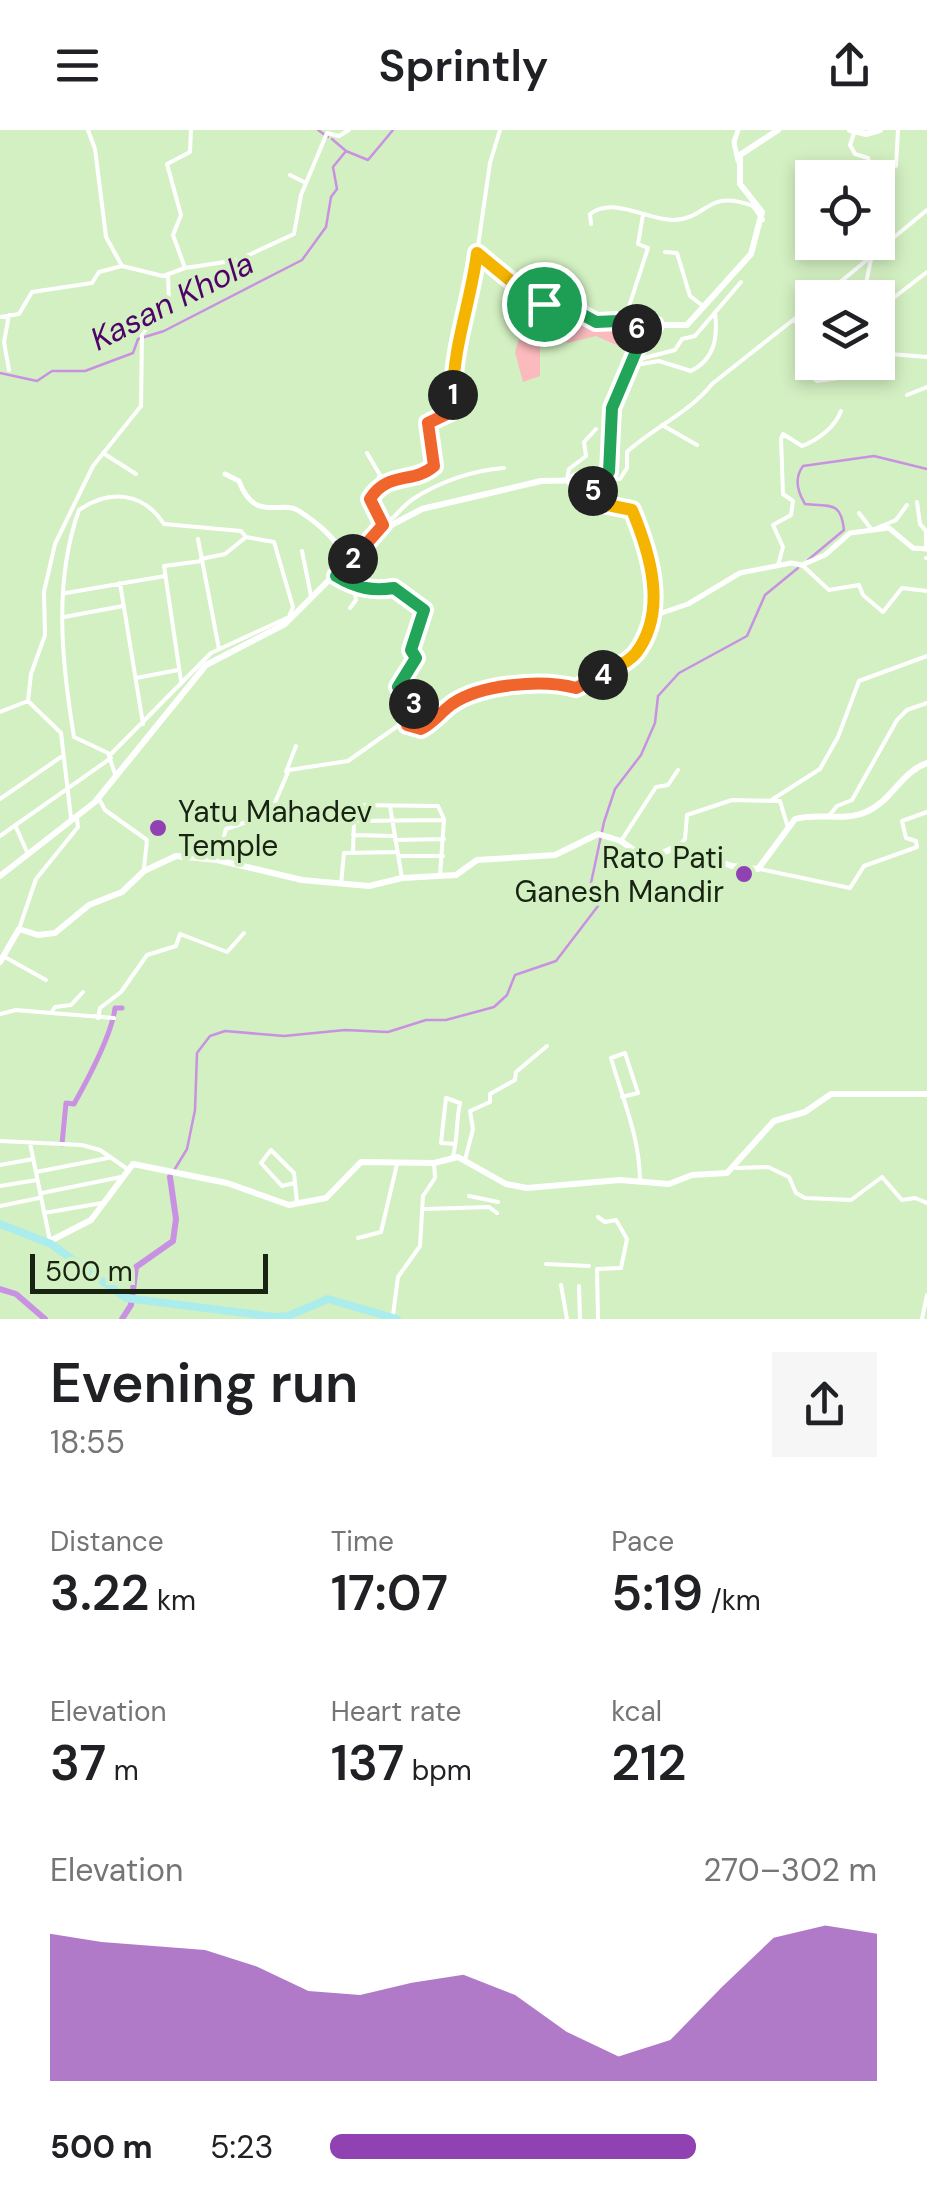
<!DOCTYPE html>
<html lang="en">
<head>
<meta charset="utf-8">
<style>
  :root { --surface:#fff; --page:#f6f6f6; --text:#202124; --muted:#757577; --accent:#9142b2 }
  body { margin:0; font-family:"DM Sans",sans-serif; background:var(--page); color:var(--text); height:100vh; display:flex; flex-direction:column; font-size:38px; white-space:nowrap }
  * { box-sizing:border-box; margin:0 }
  p { font-size:32px; color:var(--muted) }
  .icon { flex:none; width:55px; height:55px; fill:none; stroke:currentColor; stroke-width:2; stroke-linecap:round; stroke-linejoin:round }
  .map { position:relative; height:1189px; overflow:hidden }
  .details { display:flex; flex-direction:column; background:var(--surface); flex:1 }
  .details>* { flex:none }
  .tools { position:absolute; left:795px; top:30px; display:grid; gap:20px }
  .tools a { display:grid; place-items:center; width:100px; height:100px; border-radius:0px; background:var(--surface); box-shadow:0 5px 15px #0003; font-size:50px }
  .scale { position:absolute; left:30px; bottom:25px; width:238px; box-sizing:border-box; padding-left:10px; border:5px solid #182312; border-top:0; font-size:28px; line-height:35px; white-space:nowrap; color:#182312; -webkit-text-stroke:8px #d3f0c2; paint-order:stroke }
  .pin { position:absolute; display:grid; place-items:center; width:85px; height:85px; color:#fff; margin:-42px; border:5px solid #fff; border-radius:50%; box-shadow:0 2px 10px #0007 }
  .km { position:absolute; width:50px; height:50px; margin:-25px; border-radius:50%; background:#222; color:#fff; font-size:28px; line-height:50px; text-align:center }
  .round { display:grid; place-items:center; flex:none; width:105px; height:105px; border-radius:0px; background:var(--page) }
  .headline { display:flex; align-items:center; justify-content:space-between; height:170px; padding:0 50px }
  h1 { font-size:55px; font-weight:600; line-height:75px }
  .stats { display:grid; grid-template-columns:repeat(3,1fr); gap:15px; height:170px; padding:10px 50px }
  .stats div { display:grid; align-content:center }
  .stats b { font-size:50px; font-weight:600 }
  .stats small { font-size:28px; font-weight:400 }
  .stats p { font-size:28px }
  .chart { height:280px; padding:20px 50px }
  .chart p { display:flex; justify-content:space-between }
  .chart svg { width:100%; height:180px; margin-top:10px; fill:var(--accent); opacity:.7 }
  ul { padding:0 50px; list-style:none; font-size:32px }
  li { display:grid; grid-template-columns:160px 120px 1fr; align-items:center; height:75px }
  li i { height:25px; border-radius:12px; background:var(--accent) }
  header { display:flex; justify-content:space-between; align-items:center; height:130px; padding:0 50px; background:var(--surface); font-size:45px; font-weight:600 }
  .map>svg:first-child { display:block }
  .green { fill:#fababe }
  .lines { fill:none; stroke-linecap:round; stroke-linejoin:round }
  .stream { stroke:#c891e2; stroke-width:2.5 }
  .canal { stroke:#c891e2; stroke-width:5 }
  .river { stroke:#c891e2; stroke-width:6 }
  .minor { stroke:#fff; stroke-width:4 }
  .tertiary { stroke:#fff; stroke-width:5 }
  .secondary { stroke:#fff; stroke-width:6 }
  .primary { stroke:#abedec; stroke-width:8 }
  .split-1-casing { stroke:#fff; stroke-width:20 }
  .split-2-casing { stroke:#fff; stroke-width:20 }
  .split-3-casing { stroke:#fff; stroke-width:20 }
  .split-4-casing { stroke:#fff; stroke-width:20 }
  .split-5-casing { stroke:#fff; stroke-width:20 }
  .split-6-casing { stroke:#fff; stroke-width:20 }
  .split-7-casing { stroke:#fff; stroke-width:20 }
  .split-1 { stroke:#f5b400; stroke-width:12 }
  .split-2 { stroke:#f0652b; stroke-width:12 }
  .split-3 { stroke:#22a559; stroke-width:12 }
  .split-4 { stroke:#f0652b; stroke-width:12 }
  .split-5 { stroke:#f5b400; stroke-width:12 }
  .split-6 { stroke:#22a559; stroke-width:12 }
  .split-7 { stroke:#22a559; stroke-width:12 }
  .poi-dot { fill:#9142b2; stroke:#d3f0c2; stroke-width:4 }
  .labels { text-anchor:middle; dominant-baseline:central; stroke-width:8; stroke-linejoin:round; paint-order:stroke }
  .poi-label { font-size:30px; fill:#182312; stroke:#d3f0c2; text-anchor:start }
  .water-label { font-size:32px; font-style:italic; fill:#4f0269; stroke:#d3f0c2 }
</style>
</head>
<body>
<header><svg class="icon" aria-label="menu" viewBox="0 0 24 24"><path d="M4 6h16M4 12h16M4 18h16"/></svg>Sprintly<svg class="icon" aria-label="share" viewBox="0 0 24 24"><path d="M12 15V3M7 8l5-5 5 5M5 13v7h14v-7"/></svg></header>
<div class="map">
<svg width="927" height="1189" viewBox="0 0 927 1189">
  <rect width="100%" height="100%" fill="#d3f0c2"/>
  <path class="green" d="M 558,176 L 599,194 L 618,194 L 641,204 L 628,220 L 596,206 L 568,213 L 558,206 L 540,213 L 540,246 L 523,252 L 515,222 L 521,202 Z"/>
  <g class="lines">
    <path class="stream" d="M 318,0 L 328,7
      M 332,9 L 346,21 L 368,30 L 393,0
      M 0,243 L 37,251 L 52,241 L 85,241 L 133,223 L 138,209 L 164,201 L 302,130 L 326,97 L 331,67 L 337,59 L 333,37 L 346,21
      M 808,430 L 844,400 C 841,370 829,377 805,374 C 797,361 794,348 803,336 L 874,326 L 927,339
      M 170,1047 L 187,1019 L 195,980 L 197,923 L 210,906 L 225,901 L 284,906 L 345,900 L 388,902 L 426,890 L 446,890 L 494,877 L 507,865 L 515,845 L 556,831 L 598,776 L 591,753 L 604,692 L 615,659 L 641,625 L 655,593 L 658,566 L 679,543 L 747,506 L 765,465 L 798,438"/>
    <path class="canal" d="M 62,1014 L 66,973 L 74,974 C 88,949 112,903 115,878 L 122,878"/>
    <path class="river" d="M 0,1159 L 16,1164 L 45,1189
      M 122,1189 L 131,1175 L 136,1137 L 173,1111 L 176,1089 L 170,1047"/>
    <path class="minor" d="M 88,0 L 95,19 L 106,107 L 122,136
      M 500,0 L 490,33 L 477,123 L 522,160 L 528,175 L 556,170 L 596,192 L 618,191 L 633,200 L 655,195
      M 854,3 L 850,15 L 855,24 L 868,28 L 874,48
      M 896,36 L 898,0
      M 290,45 L 306,53
      M 591,94 L 590,84 C 615,66 646,90 673,90 C 709,89 706,58 753,76 L 763,90
      M 878,101 L 884,114
      M 665,122 L 677,123 L 690,166 L 703,176
      M 185,138 L 173,105 L 181,85 L 167,34 L 190,22 L 191,0
      M 821,168 L 927,80
      M 863,168 L 871,129
      M 9,185 L 4,212 L 9,240
      M 0,187 L 19,184 L 32,162 L 92,153 L 99,142 L 122,136 L 163,146 L 185,138 L 238,130 L 294,104 L 301,65 L 327,3 L 339,6 L 349,0
      M 794,191 L 812,204
      M 623,195 L 648,118 L 638,114 L 643,85
      M 812,209 L 807,224 L 811,246 L 817,251 L 847,247 L 861,232
      M 890,221 L 883,217 L 892,169 L 927,142
      M 878,223 L 927,227
      M 632,231 L 675,220 L 682,209 L 695,206 L 741,152
      M 630,236 L 659,231 L 691,241 C 715,229 718,207 715,182
      M 907,265 L 927,257
      M 662,295 L 697,315
      M 103,323 L 136,344
      M 367,323 L 380,345 L 368,368
      M 567,349 L 569,339 L 586,326 L 584,312 L 596,299
      M 594,350 L 620,349 L 627,338 L 627,322 C 654,297 689,283 712,254 L 812,175
      M 917,372 L 920,394 L 926,401 L 926,419
      M 859,383 L 872,400 L 896,390 L 907,375
      M 383,395 C 396,388 401,377 413,369 C 439,352 473,340 504,338
      M 379,399 L 383,395 L 369,369 C 390,337 413,355 434,337 L 428,293 L 453,279 C 453,266 450,251 452,239 C 458,200 473,162 477,123
      M 198,409 L 219,519
      M 302,421 L 311,466
      M 926,428 L 927,428
      M 778,435 L 783,417 L 773,395 L 791,385 L 793,371 L 783,364 L 781,309 L 783,304 L 802,316 C 818,310 835,297 841,281
      M 802,435 L 829,460 L 859,455 L 863,465 L 883,482 L 902,458 L 927,461
      M 337,446 L 354,458 L 356,470 L 350,478
      M 120,453 L 143,594
      M 351,455 L 379,462 L 394,458 L 424,480 L 411,520 L 416,528 L 398,557 L 417,577 L 407,595
      M 66,463 L 165,446
      M 64,487 L 123,476
      M 136,548 L 178,540
      M 181,551 L 164,436 L 202,431
      M 0,582 L 28,571
      M 110,625 L 211,523 L 289,487 L 293,477 L 274,412 L 246,407 L 225,424 L 201,429
      M 286,642 L 296,616
      M 115,644 L 108,623 L 74,607 C 62,534 53,452 79,380 C 110,359 143,362 164,394 L 241,401 L 246,407
      M 98,667 L 105,680 L 147,710 L 144,738
      M 0,669 L 61,627
      M 773,669 L 820,639 L 838,607 L 859,551 L 927,526
      M 350,675 L 438,676 L 444,689 L 440,746
      M 390,676 L 402,748
      M 828,687 L 837,676 L 852,670 L 897,590 L 907,580 L 927,573
      M 71,688 L 61,603 L 28,571 L 31,544 L 45,505 L 44,462 L 55,414 L 93,336 L 141,276 L 142,204 L 169,171 L 168,145
      M 15,695 L 27,722
      M 353,705 L 393,706
      M 0,706 L 111,628
      M 395,710 L 444,709
      M 621,711 L 656,657 L 668,655 L 678,640
      M 678,717 L 685,709 L 687,685 L 732,670 L 780,671 L 788,698
      M 917,717 L 916,711 L 906,708 L 902,691 L 927,682
      M 353,722 L 354,691 L 442,690
      M 398,726 L 443,726
      M 217,729 L 226,699 L 270,684 L 289,640 L 348,631 L 399,595 L 423,599 L 456,571 L 505,555 L 585,556 L 637,522 L 653,486
      M 760,739 L 850,758 L 864,736 L 917,717
      M 341,754 L 344,723 L 397,722
      M 19,799 L 36,749 L 78,697 L 77,688
      M 3,826 L 46,850
      M 51,883 L 114,888
      M 0,884 L 16,880 L 51,883 L 55,877 L 71,875 L 83,862
      M 95,886 L 98,888 L 100,878 L 121,862 L 147,825 L 176,816 L 180,804 L 227,822 L 244,803
      M 622,967 L 638,963 L 625,923 L 611,928 C 623,971 640,1007 640,1052
      M 0,1011 L 82,1015 L 100,1020 L 126,1038
      M 30,1013 L 50,1111
      M 453,1026 C 458,1008 456,991 460,973 L 446,968 L 441,1013 L 455,1014
      M 465,1030 L 473,999 L 470,981 L 490,972 L 490,964 L 515,950 L 516,942 L 547,916
      M 0,1035 L 33,1029
      M 736,1038 L 768,1037 L 789,1047 L 796,1063 L 805,1068 L 851,1070 L 882,1047 L 902,1070 L 915,1068 L 927,1073
      M 36,1042 L 108,1028
      M 294,1053 L 282,1056 L 261,1033 L 271,1020 L 294,1043 L 297,1073
      M 0,1056 L 37,1050
      M 42,1063 L 121,1047
      M 469,1066 L 498,1072
      M 0,1076 L 39,1068
      M 425,1079 L 489,1077 L 497,1083
      M 44,1083 L 102,1073
      M 358,1108 L 381,1102 L 397,1034
      M 546,1134 L 589,1136
      M 561,1155 L 567,1189
      M 579,1156 L 580,1189
      M 393,1185 L 398,1147 L 420,1116 L 423,1066 L 435,1048 L 434,1033
      M 598,1189 L 597,1139 L 621,1138 L 627,1109 L 616,1090 L 605,1092 L 598,1087
      M 922,1189 L 927,1165"/>
    <path class="tertiary" d="M 738,31 L 734,12 L 738,0
      M 225,344 L 239,351 C 255,394 281,369 299,381 C 321,395 335,409 350,432
      M 577,352 L 579,360 L 592,359 L 598,373 L 631,379 L 655,450 L 653,486 L 688,474 L 740,443 L 791,433 L 802,435 L 825,425 L 850,403 L 889,398 L 913,418 L 927,419"/>
    <path class="secondary" d="M 850,0 L 866,4 L 880,0
      M 0,746 L 95,672 L 206,535 L 285,494 L 376,403 L 422,379 L 541,351 L 594,350 L 609,343 L 612,278 L 643,205 L 655,195 L 687,195 L 751,124 L 762,82 L 740,54 L 740,25 L 778,0
      M 0,832 L 19,799 L 38,805 L 55,803 L 89,775 L 122,762 L 144,741 L 176,726 L 217,730 L 302,750 L 369,756 L 402,748 L 456,745 L 477,730 L 555,725 L 598,704 L 621,711 L 648,730 L 675,717 L 732,736 L 758,739 L 795,689 C 818,682 843,692 866,682 C 892,671 901,642 927,633
      M 51,1114 L 50,1111 L 91,1090 L 133,1034 L 227,1053 L 289,1075 L 326,1068 L 361,1032 L 434,1033 L 458,1027 L 506,1054 L 527,1058 L 620,1050 L 669,1054 L 692,1045 L 727,1043 L 774,991 L 805,982 L 831,964 L 927,964"/>
    <path class="primary" d="M 0,1094 L 51,1114 L 126,1168 L 275,1187 L 288,1186 L 328,1169 L 397,1189"/>
  </g>
  <g class="lines">
    <g class="split-1-casing">
      <path id="split-1" d="M 453,265 C 453,216 471,171 477,123 L 522,160 L 528,175 L 544,174"/>
    </g>
    <g class="split-2-casing">
      <path id="split-2" d="M 353,429 L 383,395 L 370,369 C 387,341 414,354 434,336 L 428,293 L 451,282 L 453,265"/>
    </g>
    <g class="split-3-casing">
      <path id="split-3" d="M 353,429 L 336,446 C 357,459 374,461 394,458 L 424,480 L 411,520 L 416,528 L 398,557 L 414,574"/>
    </g>
    <g class="split-4-casing">
      <path id="split-4" d="M 414,574 L 416,577 L 407,595 L 421,599 C 433,593 441,582 452,574 C 481,554 542,549 576,558 L 603,545"/>
    </g>
    <g class="split-5-casing">
      <path id="split-5" d="M 593,361 L 598,373 L 632,380 C 650,423 668,481 636,523 C 628,533 613,539 603,545"/>
    </g>
    <g class="split-6-casing">
      <path id="split-6" d="M 593,361 L 580,360 L 577,352 L 594,350 L 609,342 L 612,278 L 643,205 L 655,195 L 637,199"/>
    </g>
    <g class="split-7-casing">
      <path id="split-7" d="M 544,174 L 556,170 L 596,192 L 618,191 L 637,199"/>
    </g>
    <use href="#split-1" class="split-1"/>
    <use href="#split-2" class="split-2"/>
    <use href="#split-3" class="split-3"/>
    <use href="#split-4" class="split-4"/>
    <use href="#split-5" class="split-5"/>
    <use href="#split-6" class="split-6"/>
    <use href="#split-7" class="split-7"/>
  </g>
  <g class="poi-dot">
    <circle cx="158" cy="698" r="10"/>
    <circle cx="744" cy="744" r="10"/>
  </g>
  <g class="labels">
    <g class="poi-label">
      <text x="178" y="681">Yatu Mahadev<tspan x="178" dy="34">Temple</tspan></text>
      <text x="724" y="727" text-anchor="end">Rato Pati<tspan x="724" dy="34">Ganesh Mandir</tspan></text>
    </g>
    <g class="water-label">
      <text transform="translate(172 171) rotate(-27)">Kasan Khola</text>
    </g>
  </g>
</svg>
<div class="tools">
<a><svg class="icon" aria-label="locate" viewBox="0 0 24 24"><circle cx="12" cy="12" r="6"/><path d="M12 2v4M12 18v4M2 12h4M18 12h4"/></svg></a>
<a><svg class="icon" aria-label="layers" viewBox="0 0 24 24"><path d="M12 4l9 5-9 5-9-5zM3 14l9 5 9-5"/></svg></a>
</div>
<div class="scale">500 m</div>
<div class="pin" style="left:544px;top:174px;background:#1e9e55"><svg class="icon" aria-label="arrive" viewBox="0 0 24 24"><path d="M6 21V4h12l-3 4 3 4H6"/></svg></div>
<b class="km" style="left:453px;top:265px">1</b>
<b class="km" style="left:353px;top:429px">2</b>
<b class="km" style="left:414px;top:574px">3</b>
<b class="km" style="left:603px;top:545px">4</b>
<b class="km" style="left:593px;top:361px">5</b>
<b class="km" style="left:637px;top:199px">6</b>
</div>
<section class="details">
<div class="headline"><div><h1>Evening run</h1><p>18:55</p></div><a class="round"><svg class="icon" aria-label="share" viewBox="0 0 24 24"><path d="M12 15V3M7 8l5-5 5 5M5 13v7h14v-7"/></svg></a></div>
<div class="stats">
<div><p>Distance</p><b>3.22<small> km</small></b></div>
<div><p>Time</p><b>17:07</b></div>
<div><p>Pace</p><b>5:19<small> /km</small></b></div>
</div>
<div class="stats">
<div><p>Elevation</p><b>37<small> m</small></b></div>
<div><p>Heart rate</p><b>137<small> bpm</small></b></div>
<div><p>kcal</p><b>212</b></div>
</div>
<div class="chart"><p><span>Elevation</span>270–302 m</p>
<svg viewBox="0 0 160 44" preserveAspectRatio="none"><path d="M0 44V8L10 10L20 11L30 12L40 16L50 22L60 23L70 20L80 18L90 23L100 32L110 38L120 34L130 21L140 9L150 6L160 8V44z"/></svg>
</div>
<ul>
<li><b>500 m</b>5:23<i style="width:67%"></i></li>
</ul>
</section>
</body>
</html>
